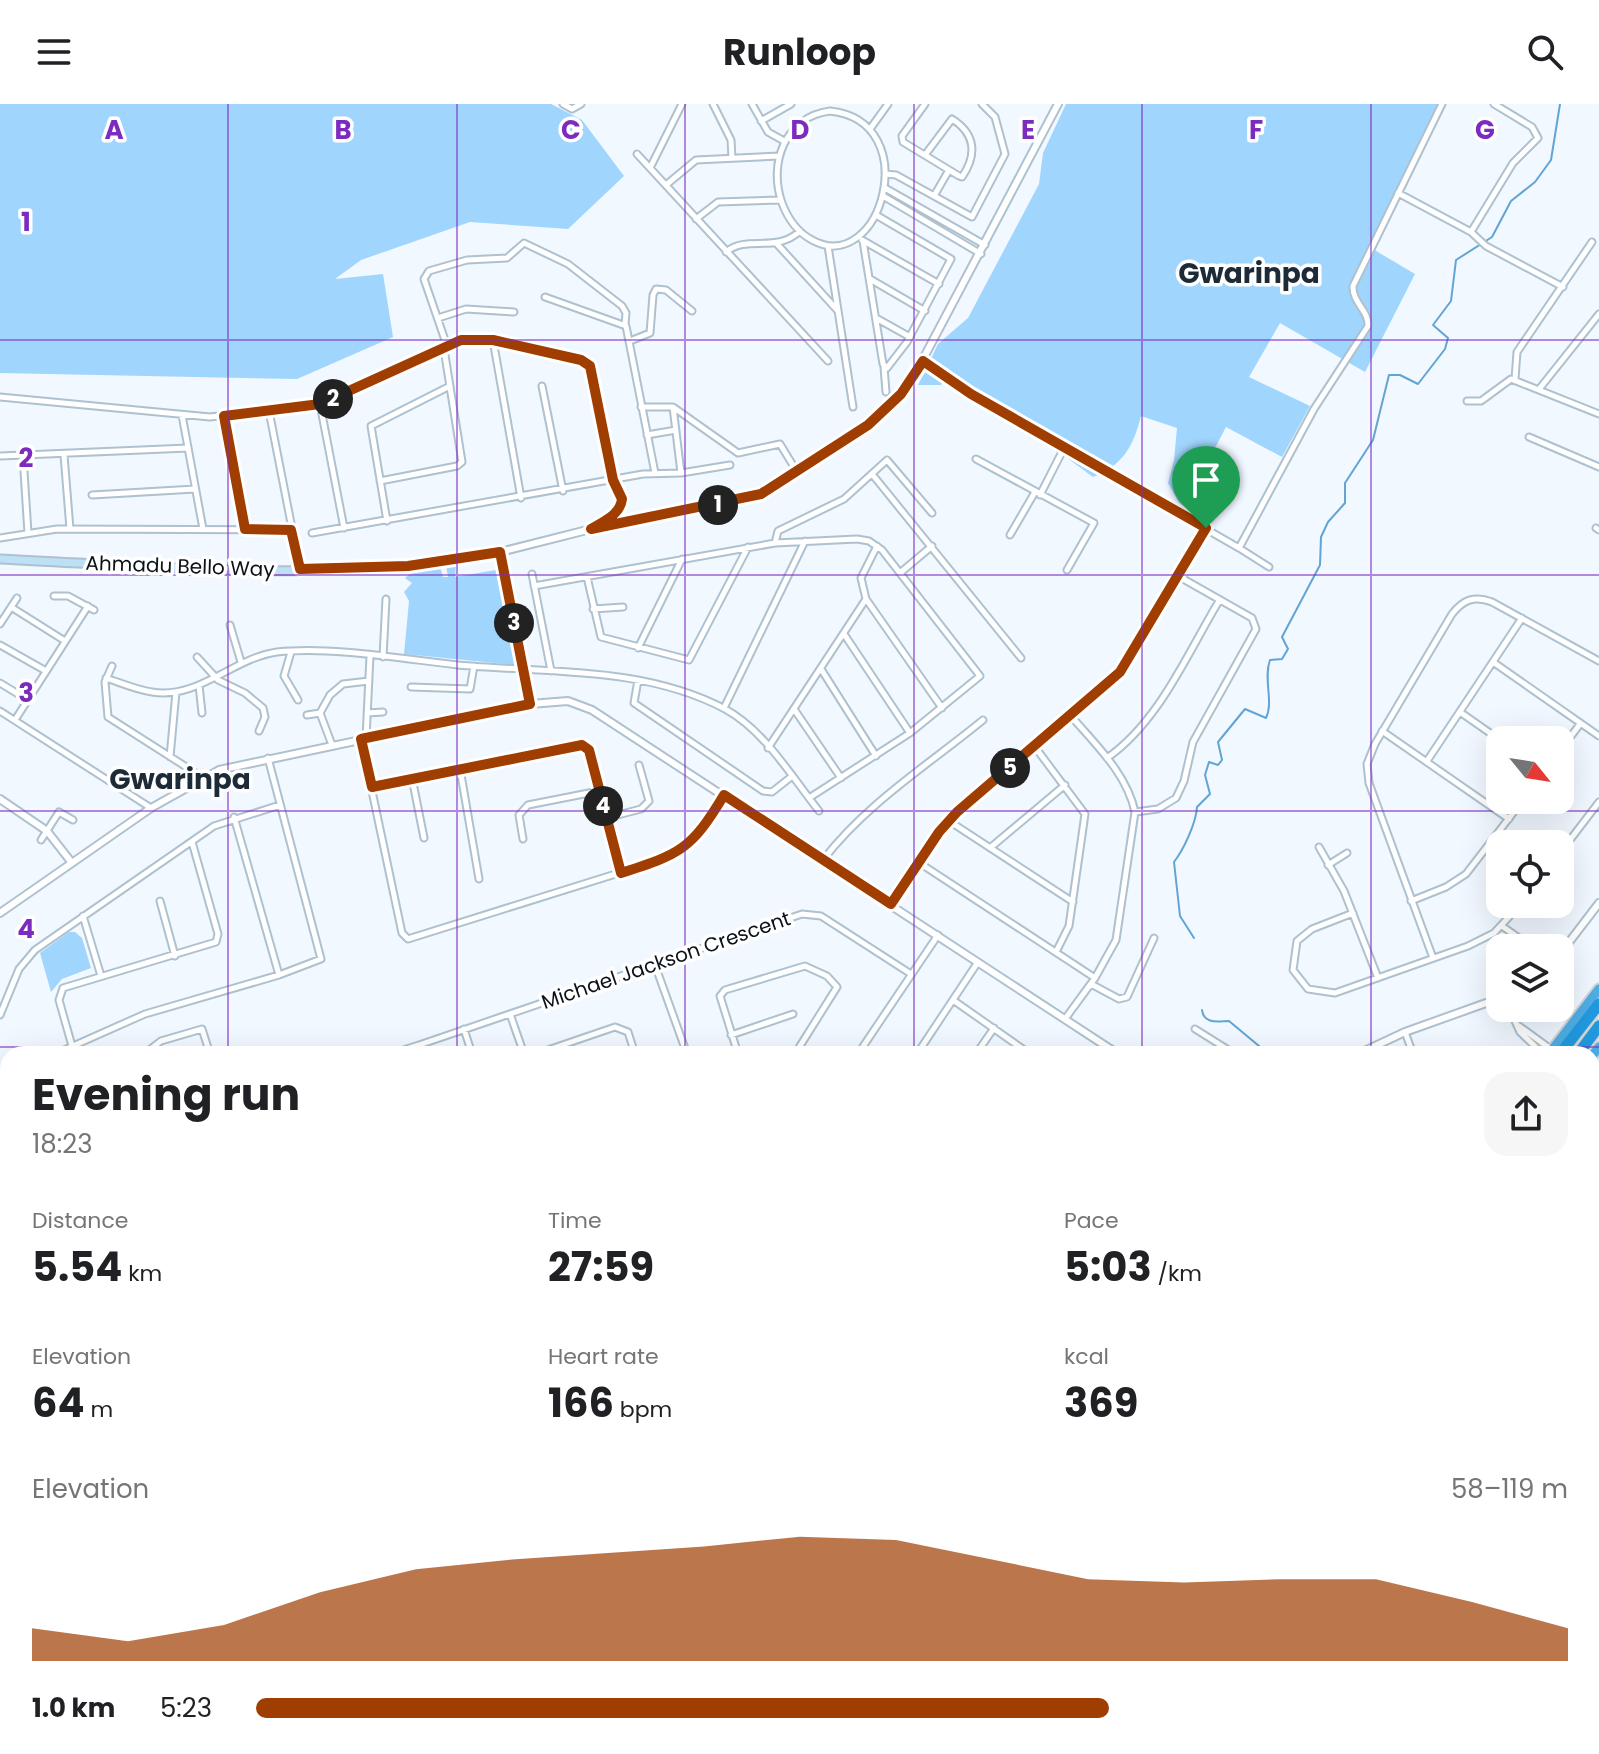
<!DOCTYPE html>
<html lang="en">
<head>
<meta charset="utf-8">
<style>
  :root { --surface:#fff; --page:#f6f6f6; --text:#202124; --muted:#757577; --accent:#a03d00 }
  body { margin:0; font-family:Poppins,sans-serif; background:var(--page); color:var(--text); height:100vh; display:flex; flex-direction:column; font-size:30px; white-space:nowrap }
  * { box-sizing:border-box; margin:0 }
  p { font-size:26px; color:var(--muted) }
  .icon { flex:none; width:44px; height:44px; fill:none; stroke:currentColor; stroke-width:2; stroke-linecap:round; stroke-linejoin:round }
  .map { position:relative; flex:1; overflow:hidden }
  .drawer { position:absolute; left:0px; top:942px; width:1600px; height:708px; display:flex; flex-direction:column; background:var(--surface); border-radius:24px 24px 0 0; box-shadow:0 8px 32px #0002 }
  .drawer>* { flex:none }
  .needle { width:52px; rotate:120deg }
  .fabs { position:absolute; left:1486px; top:622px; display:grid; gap:16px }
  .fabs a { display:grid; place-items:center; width:88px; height:88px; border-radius:16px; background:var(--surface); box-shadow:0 8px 32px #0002; font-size:40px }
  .pin { position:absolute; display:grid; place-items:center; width:68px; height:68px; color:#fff; margin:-82px -34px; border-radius:50% 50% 50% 0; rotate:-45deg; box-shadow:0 0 8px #0007 }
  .pin .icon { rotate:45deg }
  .km { position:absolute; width:40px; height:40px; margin:-20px; border-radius:50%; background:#222; color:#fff; font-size:22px; line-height:40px; text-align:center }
  .round { display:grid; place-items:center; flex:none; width:84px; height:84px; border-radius:24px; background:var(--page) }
  .head { display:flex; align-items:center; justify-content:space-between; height:136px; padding:0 32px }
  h1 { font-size:44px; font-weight:700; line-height:60px }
  .figures { display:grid; grid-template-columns:repeat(3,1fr); gap:12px; height:136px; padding:8px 32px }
  .figures div { display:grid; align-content:center }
  .figures b { font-size:40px; font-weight:700 }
  .figures small { font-size:22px; font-weight:400 }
  .figures p { font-size:22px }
  .chart { height:224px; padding:16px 32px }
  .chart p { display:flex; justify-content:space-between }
  .chart svg { width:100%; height:144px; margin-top:8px; fill:var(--accent); opacity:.7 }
  ul { padding:0 32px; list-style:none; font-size:26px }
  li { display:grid; grid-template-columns:128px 96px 1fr; align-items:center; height:60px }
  li i { height:20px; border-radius:10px; background:var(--accent) }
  header { display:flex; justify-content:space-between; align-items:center; height:104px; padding:0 32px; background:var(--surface); font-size:36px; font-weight:700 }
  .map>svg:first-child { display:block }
  .green { fill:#a0d5fe }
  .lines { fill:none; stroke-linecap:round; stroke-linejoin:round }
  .stream { stroke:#62a4d3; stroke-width:2 }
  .minor-casing { stroke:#aec1cf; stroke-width:9 }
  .tertiary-casing { stroke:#aec1cf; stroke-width:10 }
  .secondary-casing { stroke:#aec1cf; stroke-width:11 }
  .trunk-casing { stroke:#d3d4d5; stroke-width:13 }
  .motorway-casing { stroke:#d3d4d5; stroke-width:15 }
  .minor { stroke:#fff; stroke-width:5 }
  .tertiary { stroke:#fff; stroke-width:6 }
  .secondary { stroke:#bde0f5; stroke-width:7 }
  .trunk { stroke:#4eaee6; stroke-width:9 }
  .motorway { stroke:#2299df; stroke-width:11 }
  .route-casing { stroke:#fff; stroke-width:16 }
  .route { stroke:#a03d00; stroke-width:10 }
  .grid { fill:none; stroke:#7b2cbf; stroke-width:2; stroke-opacity:0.55 }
  .labels { text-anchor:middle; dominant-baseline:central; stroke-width:7; stroke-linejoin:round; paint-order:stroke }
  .street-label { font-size:20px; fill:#0b1217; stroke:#fff }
  .district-label { font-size:28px; font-weight:bold; fill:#1c2b37; stroke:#fff }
  .grid-label { font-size:26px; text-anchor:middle; font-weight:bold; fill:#7b2cbf; stroke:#fff; stroke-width:7; stroke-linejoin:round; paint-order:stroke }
</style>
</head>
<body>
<header><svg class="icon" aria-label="menu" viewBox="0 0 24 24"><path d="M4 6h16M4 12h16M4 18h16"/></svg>Runloop<svg class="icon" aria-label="search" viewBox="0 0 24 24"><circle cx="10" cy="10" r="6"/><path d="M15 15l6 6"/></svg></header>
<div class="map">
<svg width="1599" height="1650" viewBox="0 0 1599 1650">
  <rect width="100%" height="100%" fill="#f1f8ff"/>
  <path class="green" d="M 0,0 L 551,0 L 582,16 L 624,72 L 568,125 L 470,118 L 361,156 L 335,175 L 383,170 L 393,233 L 297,275 L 0,269 Z
    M 1066,0 L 1444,0 L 1371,144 L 1415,170 L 1365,268 L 1280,219 L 1249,273 L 1310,302 L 1282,353 L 1226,323 L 1193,386 L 1216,400 L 1203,417 L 1179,399 L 1168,379 L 1174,356 L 1177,324 L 1141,312 C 1133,343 1123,361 1093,373 L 949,267 L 941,281 L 918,281 L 938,240 L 968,214 L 1039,80 L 1043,49 Z
    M 456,460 L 455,473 L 496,466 L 515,561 L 404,550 L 409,497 L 404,488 L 412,479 L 405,474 L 416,465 L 440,463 L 443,473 L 448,473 L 446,461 Z
    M 69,828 L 75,828 L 82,834 L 91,864 L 62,875 L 51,888 L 40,849 Z"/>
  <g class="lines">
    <path class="stream" d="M 1194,834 L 1180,812 L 1174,758 C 1184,745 1196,719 1197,703 L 1210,690 L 1205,671 L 1209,658 L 1218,661 L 1222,656 L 1218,638 L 1245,605 L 1266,614 C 1274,598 1263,575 1270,556 L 1282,555 L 1288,545 L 1282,533 L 1320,461 L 1321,433 L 1328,418 L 1345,399 L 1345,379 L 1373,336 L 1389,271 L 1400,271 L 1418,280 L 1445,245 L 1448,234 L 1433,221 L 1451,197 L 1456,156 L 1492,133 L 1511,97 L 1535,78 L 1551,56 L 1560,0
      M 1202,906 C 1204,921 1219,917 1229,917 L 1265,947 L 1280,950
      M 1592,1262 L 1593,1270 L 1599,1272"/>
    <g class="minor-casing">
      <path id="minor" d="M 563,0 L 572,5 L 581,0
        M 713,0 L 731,36 L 732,54
        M 752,0 L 768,28 L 784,37
        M 1494,0 L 1532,23 L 1538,34 L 1513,59 L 1471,128 L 1486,142 L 1563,183
        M 830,7 C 926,17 881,174 812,136 C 797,128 788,115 782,99 C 768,59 785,13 830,7 Z
        M 761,17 L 791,0
        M 870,25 L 888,0
        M 637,50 L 828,257
        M 925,51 L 952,15 C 976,30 977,51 962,73 L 959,72 L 903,38 L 902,32 L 925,0
        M 650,64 L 682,0
        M 885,70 L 896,71 L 972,113 L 1005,50 L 995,13 L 982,0
        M 666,81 L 696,56 L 779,52
        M 885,84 L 985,141
        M 1398,89 L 1471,128
        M 883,92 L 981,150
        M 934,92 L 949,66
        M 696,115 L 718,98 L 781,96
        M 862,136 L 939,180
        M 863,137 L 883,260 L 887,264 L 907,238 L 951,155 L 876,111
        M 777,140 L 838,207
        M 828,142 L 853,303
        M 726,148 C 748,130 775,150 800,127
        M 870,175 L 925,207
        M 545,193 L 626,222 L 655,369
        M 438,214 L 466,205 L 514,208
        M 876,214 L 910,233
        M 493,236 L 521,394
        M 630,237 L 650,229 L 653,191 L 656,185 L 666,186 L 692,207
        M 447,242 L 424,175 L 429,167 L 467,156 L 507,154 L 524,139 L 568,160 L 622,202 L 626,209 L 625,221
        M 923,257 L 971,290 L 1239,444 L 1314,305 L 1368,222 C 1369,207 1352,198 1353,182 L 1442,0
        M 884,263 L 886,288
        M 1515,275 L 1517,248 L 1592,138
        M 542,282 L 563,387
        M 1540,284 L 1599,210
        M 0,293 L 210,313 L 320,300 L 461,236 L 493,236 L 581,256 L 590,262 L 613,376 L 622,395 L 620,405 L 593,423
        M 1467,297 L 1481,297 L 1511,275 L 1599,310
        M 320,300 L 344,424
        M 641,303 L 673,303 L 738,349 L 780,340 L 797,368
        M 269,307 L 300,465
        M 182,311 L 203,425
        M 224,312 L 245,425
        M 647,331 L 676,326
        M 1529,333 L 1599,363
        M 64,351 L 70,425
        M 0,352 L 188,344
        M 23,352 L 28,429
        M 976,355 L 1094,419 L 1067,466
        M 681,369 L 730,361
        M 872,370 L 1021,554
        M 380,377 L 457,362 L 462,358 L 444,245
        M 92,391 L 195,385
        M 1040,391 L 1064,344
        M 387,417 L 371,322 L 450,282
        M 1596,424 L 1599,426
        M 312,429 L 643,370 L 681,369 L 673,303
        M 1010,431 L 1035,388
        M 0,434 L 57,425 L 291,426
        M 775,439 L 778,427 L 844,395 L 887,356 L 932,409
        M 1239,444 L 1269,463
        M 900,469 L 932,442
        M 532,470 L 551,567
        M 587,473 L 601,533 L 689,556 L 748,443
        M 534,482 L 775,439 L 857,435 L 869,437 L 882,446 L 980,572 L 910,629 L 809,694
        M 54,492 L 68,492 L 94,506
        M 866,495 L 942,604
        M 11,503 L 65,537
        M 593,505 L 623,503
        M 0,520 L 17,494
        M 230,521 L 241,558
        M 844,530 L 910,629
        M 0,541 L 46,567
        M 638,544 L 682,455
        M 291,548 L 284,572 L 298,596
        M 197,553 L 218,576 L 245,589 L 263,604 L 265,613 L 259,627
        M 383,553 L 386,495
        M 1493,558 L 1599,632
        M 112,562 L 105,578 L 108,613 L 202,673
        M 821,565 L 876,652
        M 106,574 C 121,579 137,586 152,588 C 198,596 233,554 277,548 C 331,542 404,555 458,561 C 547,569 644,562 725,605 C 764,626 792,673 819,707
        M 638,576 L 634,599 L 763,687 L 772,688 L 791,673
        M 0,579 L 28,596
        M 199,581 L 202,609
        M 411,583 L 470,585 L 474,562
        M 724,604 L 805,437
        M 794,605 L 841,674
        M 0,607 L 151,704
        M 1460,608 L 1500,636
        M 320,609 L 330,591 L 343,580 L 369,577
        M 367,609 L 383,608
        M 307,611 L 320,609 L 332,641
        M 15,616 L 88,502
        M 1382,627 L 1509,715
        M 366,634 L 370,552
        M 361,635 L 402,829 L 408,835 L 670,753 L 692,739 L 724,691
        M 1035,643 L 1085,710 L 1069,822 L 1056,848
        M 768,644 L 866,495 L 861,474 L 877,442
        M 1560,647 L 1580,620
        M 170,653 L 176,588
        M 1107,654 C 1159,618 1187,550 1219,497
        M 1427,657 L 1522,514
        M 460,665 L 479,775
        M 412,674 L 424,734
        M 372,683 L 582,641 L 589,646 L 621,769
        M 1135,708 L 1158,705 L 1176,694 L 1184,677 L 1193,638 L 1256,525 L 1252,514 L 1178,472
        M 234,713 L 279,871
        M 606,714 L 641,705 L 649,697 L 639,661
        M 949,717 L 1073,798
        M 523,735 L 519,711 L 528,701 L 599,687
        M 41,736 L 59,708 L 73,716
        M 1319,743 L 1344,787 L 1378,874
        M 990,744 L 1065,681
        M 1560,749 L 1599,698
        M 823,756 C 867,699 928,661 983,616
        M 918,758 L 1095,874
        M 1328,761 L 1347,749
        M 160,797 L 175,852
        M 1411,797 L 1446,783 L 1466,770 L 1523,696
        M 891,800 L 949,717 L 1120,568 L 1206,424
        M 1353,809 L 1312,825 L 1297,837 L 1293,866 L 1308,885 L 1335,889 L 1468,842 L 1494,829 L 1521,800
        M 83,812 L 101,872
        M 1502,822 L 1533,844
        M 1433,854 L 1369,679 L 1367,660 L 1375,640 L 1452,510 C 1463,496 1474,491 1492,498 L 1599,557
        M 655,861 L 687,950
        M 1091,880 L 1119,895 L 1127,893 L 1154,834
        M 953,896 L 1030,950
        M 1509,904 L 1520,928 L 1543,950
        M 510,910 L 524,950
        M 0,911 L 19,865 L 35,846 L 214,722 L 280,701
        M 1065,915 L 1095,874 L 1116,836 L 1135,708 C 1127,670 1096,641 1071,612
        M 1519,922 L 1552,946
        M 464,925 L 472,950
        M 1195,925 L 1235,950
        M 1405,928 L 1413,950
        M 731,931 L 793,910
        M 72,942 L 59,896 L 63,884 L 216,838 L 218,830 L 192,738
        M 55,950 L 145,910 L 279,871 L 321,855 L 268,654
        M 144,950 L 161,937 L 202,925 L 210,950
        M 391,950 L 419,941
        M 422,950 L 419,941 L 802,810 L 821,812 L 911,870
        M 536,950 L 615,923 L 628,928 L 635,950
        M 738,950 L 720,892 L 725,886 L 805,862 L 827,872 L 837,883 L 795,950
        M 858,950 L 938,831
        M 917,950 L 978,858
        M 976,950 L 994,924
        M 1400,950 L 1411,944
        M 1592,970 L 1599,972
        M 0,976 L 8,972
        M 1592,1047 L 1599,1048
        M 0,1087 L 8,1084
        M 1593,1094 L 1599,1100
        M 1592,1095 L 1599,1087
        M 0,1100 L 8,1109
        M 1592,1130 L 1599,1120
        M 1592,1158 L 1599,1162
        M 0,1159 L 8,1164
        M 0,1214 L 8,1219
        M 0,1292 L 8,1297
        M 0,1348 L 8,1353
        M 1592,1357 L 1599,1356
        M 1592,1386 L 1599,1386
        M 0,1408 L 8,1396
        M 1592,1411 L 1599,1411
        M 0,1552 L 8,1543
        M 0,1606 L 8,1610
        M 63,1642 L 77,1650
        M 144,1642 L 158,1650
        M 536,1642 L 602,1650
        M 760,1642 L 774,1650
        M 836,1642 L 848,1650
        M 168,1650 L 173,1642
        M 222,1650 L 227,1642
        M 277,1650 L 282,1642
        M 400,1650 L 409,1642
        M 881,1650 L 887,1642
        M 1199,1650 L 1204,1642"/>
    </g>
    <g class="tertiary-casing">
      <path id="tertiary" d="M 530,600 L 500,448 L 591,425 L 761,390 L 868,321 L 913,274 L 1058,0
        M 0,695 L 47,727 L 72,759
        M 0,809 L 151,704 L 219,666 L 530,600 L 568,597 L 592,606 L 1118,950
        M 1560,850 L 1599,799
        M 1358,950 L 1405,928 L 1500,894
        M 0,1254 L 8,1259
        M 942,1650 L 947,1642"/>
    </g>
    <g class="secondary-casing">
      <path id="secondary" d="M 0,455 C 127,461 257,472 385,464 C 423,461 462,454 500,448"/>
    </g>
    <g class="trunk-casing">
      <path id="trunk" d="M 1549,950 L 1599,885
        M 1592,952 L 1599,943
        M 1034,1650 L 1039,1642
        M 1078,1650 L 1083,1642"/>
    </g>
    <g class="motorway-casing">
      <path id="motorway" d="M 1560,950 L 1599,900
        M 1578,950 L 1599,922
        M 1046,1650 L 1051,1642
        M 1062,1650 L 1067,1642"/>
    </g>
    <use href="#minor" class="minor"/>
    <use href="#tertiary" class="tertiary"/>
    <use href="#secondary" class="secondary"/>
    <use href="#trunk" class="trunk"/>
    <use href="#motorway" class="motorway"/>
  </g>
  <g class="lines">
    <g class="route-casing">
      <path id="route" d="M 461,236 L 493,236 L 581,256 L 590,262 L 613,376 L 622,395 C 620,411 604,417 591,425 L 761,390 L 868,321 L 901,290 L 923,257 L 971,290 L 1206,424 L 1120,568 L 957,708 L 939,728 L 891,800 L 724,691 C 691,746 680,750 621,769 L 589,646 L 582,641 L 372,683 L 361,635 L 530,600 L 500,448 L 408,462 L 300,465 L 291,426 L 245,425 L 224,312 L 320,300 Z"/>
    </g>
    <use href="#route" class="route"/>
  </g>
  <path class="grid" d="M 228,0 L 228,950M 457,0 L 457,950M 685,0 L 685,950M 914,0 L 914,950M 1142,0 L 1142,950M 1371,0 L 1371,950M 0,236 L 1599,236M 0,471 L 1599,471M 0,707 L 1599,707M 0,943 L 1599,943M 0,1179 L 8,1179M 1592,1179 L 1599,1179M 0,1414 L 8,1414M 1592,1414 L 1599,1414M 228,1642 L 228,1650M 457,1642 L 457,1650M 685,1642 L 685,1650M 914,1642 L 914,1650M 1142,1642 L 1142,1650M 1371,1642 L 1371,1650"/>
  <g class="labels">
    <g class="street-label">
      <text transform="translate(180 462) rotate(2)">Ahmadu Bello Way</text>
      <text transform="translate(666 856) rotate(-19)">Michael Jackson Crescent</text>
    </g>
    <g class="district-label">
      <text x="1249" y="169">Gwarinpa</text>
      <text x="180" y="675">Gwarinpa</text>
    </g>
  </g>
  <g class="grid-label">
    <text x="114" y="35">A</text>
    <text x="343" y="35">B</text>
    <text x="571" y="35">C</text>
    <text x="800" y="35">D</text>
    <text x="1028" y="35">E</text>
    <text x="1256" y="35">F</text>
    <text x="1485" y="35">G</text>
    <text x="26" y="127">1</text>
    <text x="26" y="363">2</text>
    <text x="26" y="598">3</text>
    <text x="26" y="834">4</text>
  </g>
</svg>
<div class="fabs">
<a><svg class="needle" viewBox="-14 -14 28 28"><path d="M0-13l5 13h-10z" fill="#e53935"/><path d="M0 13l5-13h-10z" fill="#757577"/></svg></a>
<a><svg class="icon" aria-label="locate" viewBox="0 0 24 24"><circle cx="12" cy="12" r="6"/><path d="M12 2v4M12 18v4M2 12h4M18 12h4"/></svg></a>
<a><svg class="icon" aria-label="layers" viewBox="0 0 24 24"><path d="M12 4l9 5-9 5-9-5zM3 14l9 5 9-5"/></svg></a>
</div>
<div class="pin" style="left:1206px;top:424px;background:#1e9e55"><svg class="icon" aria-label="arrive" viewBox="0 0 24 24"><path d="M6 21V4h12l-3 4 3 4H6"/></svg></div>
<b class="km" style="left:718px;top:401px">1</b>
<b class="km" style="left:333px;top:295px">2</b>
<b class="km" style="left:514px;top:519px">3</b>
<b class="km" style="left:603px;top:702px">4</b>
<b class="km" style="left:1010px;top:664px">5</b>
<section class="drawer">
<div class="head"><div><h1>Evening run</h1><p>18:23</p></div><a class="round"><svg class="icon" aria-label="share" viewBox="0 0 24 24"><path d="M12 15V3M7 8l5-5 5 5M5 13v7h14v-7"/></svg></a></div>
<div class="figures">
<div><p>Distance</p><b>5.54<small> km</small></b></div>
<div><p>Time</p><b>27:59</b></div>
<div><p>Pace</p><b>5:03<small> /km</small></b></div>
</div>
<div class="figures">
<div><p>Elevation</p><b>64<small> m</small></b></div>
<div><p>Heart rate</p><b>166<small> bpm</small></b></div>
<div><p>kcal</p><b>369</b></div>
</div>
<div class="chart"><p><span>Elevation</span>58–119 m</p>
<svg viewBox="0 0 160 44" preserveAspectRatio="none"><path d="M0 44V34L10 38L20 33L30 23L40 16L50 13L60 11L70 9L80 6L90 7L100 13L110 19L120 20L130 19L140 19L150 26L160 34V44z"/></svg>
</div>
<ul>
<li><b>1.0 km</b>5:23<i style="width:65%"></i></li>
</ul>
</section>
</div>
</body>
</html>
